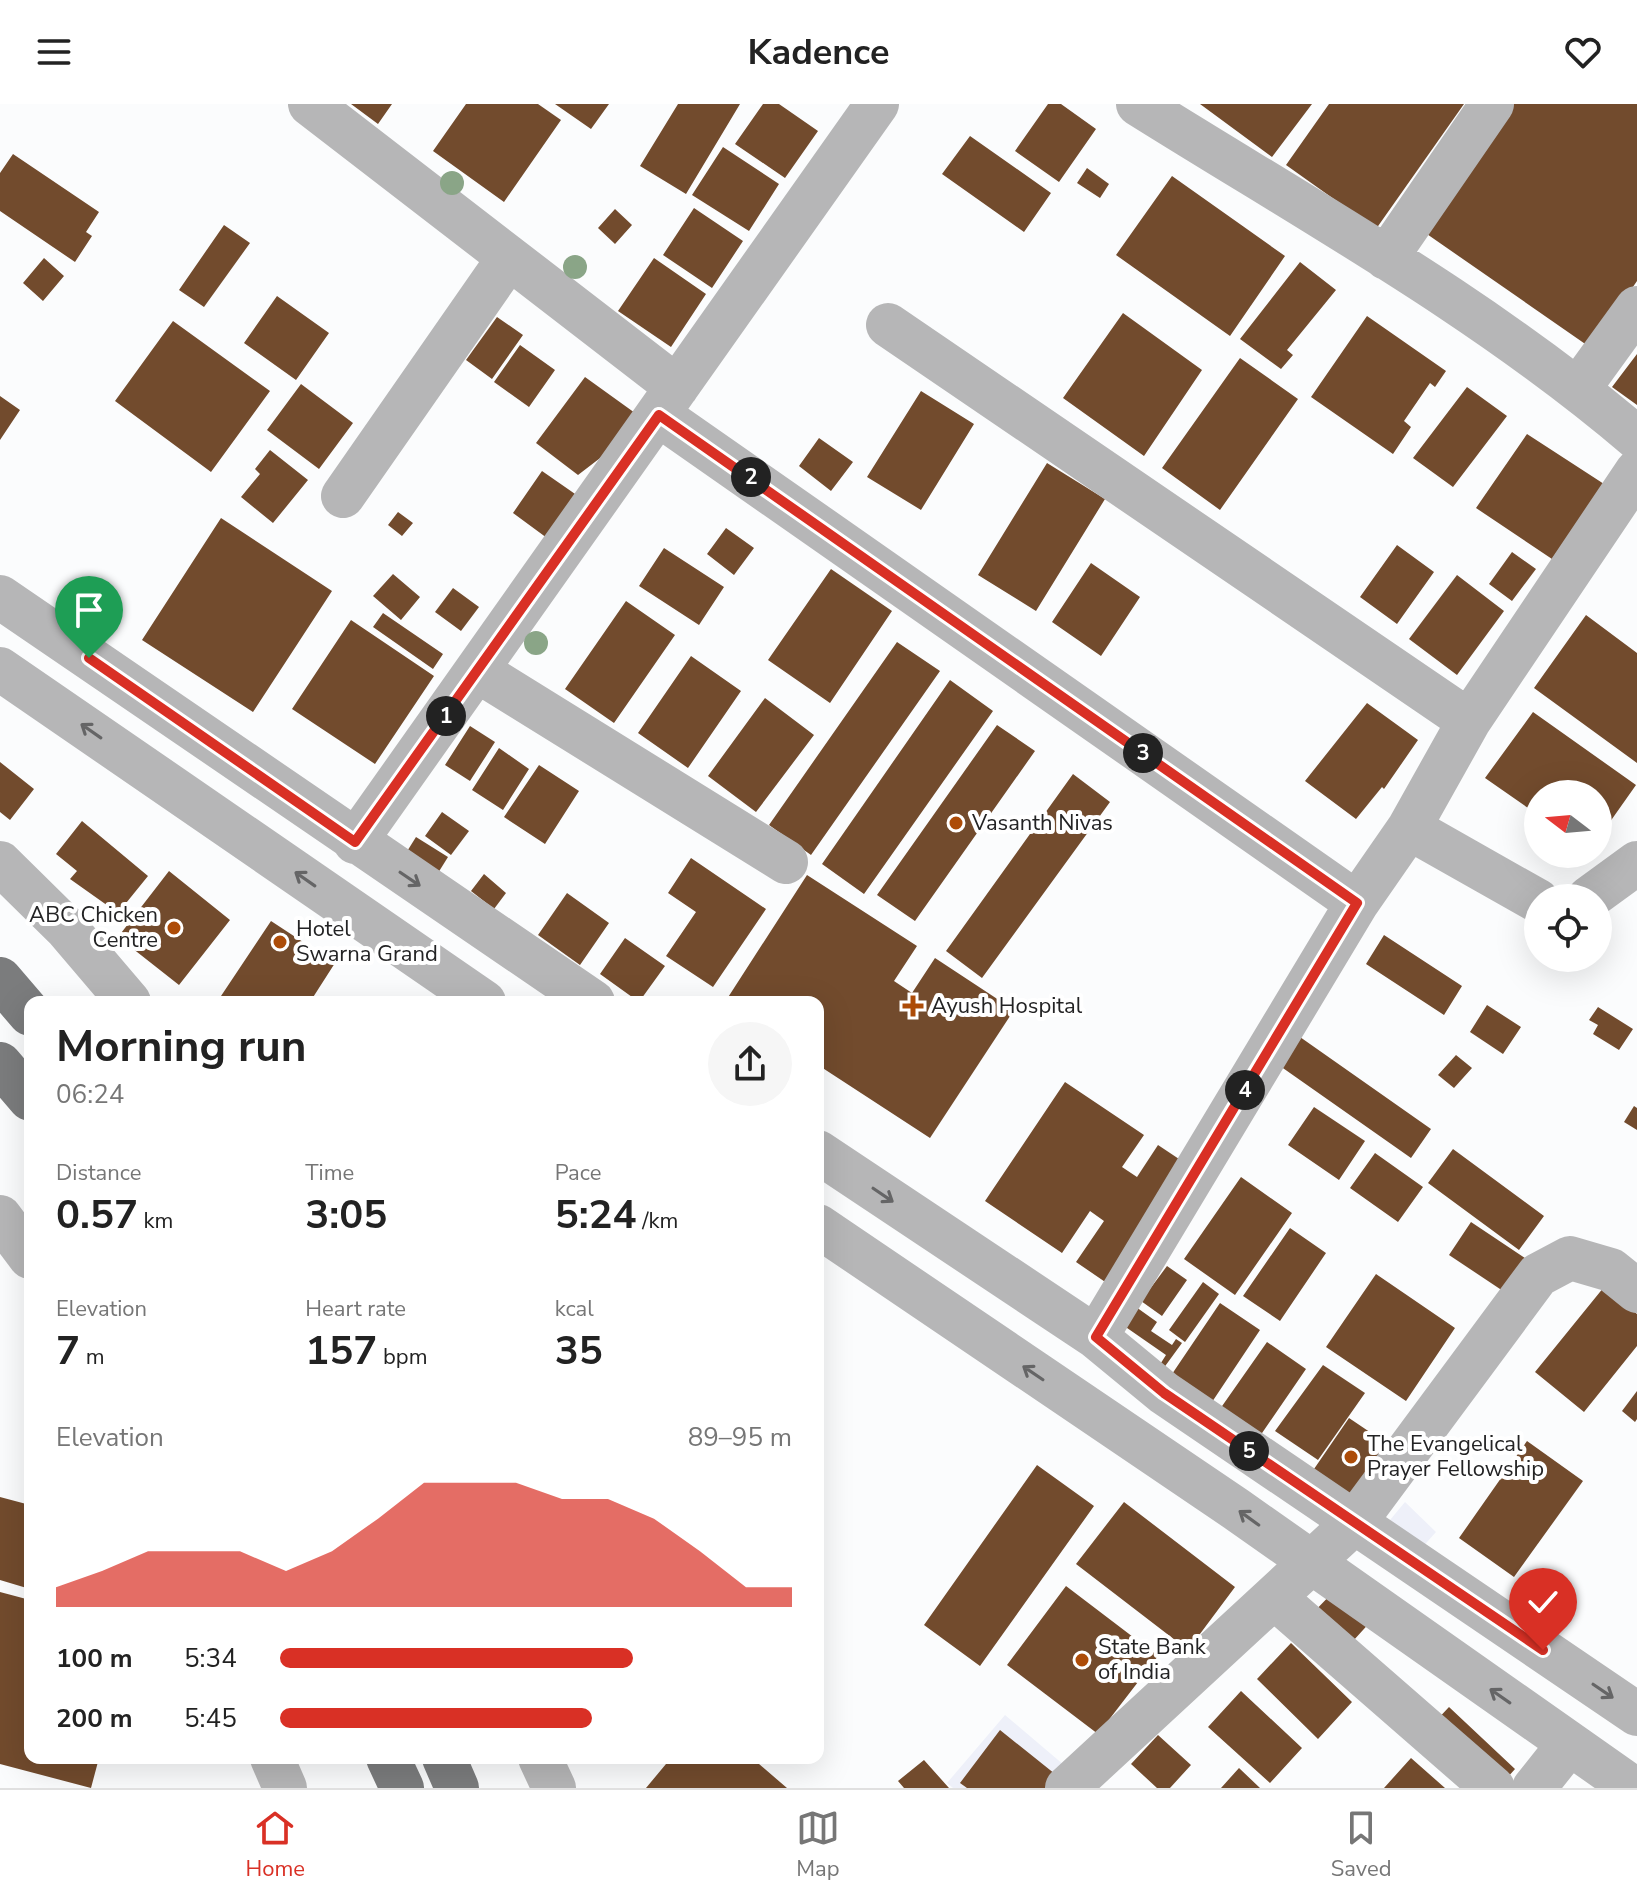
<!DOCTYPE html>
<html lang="en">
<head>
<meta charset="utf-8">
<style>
  :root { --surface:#fff; --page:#f6f6f6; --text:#222; --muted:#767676; --line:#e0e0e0; --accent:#d93025 }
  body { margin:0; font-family:"Nunito Sans",sans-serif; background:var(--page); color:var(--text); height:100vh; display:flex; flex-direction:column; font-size:30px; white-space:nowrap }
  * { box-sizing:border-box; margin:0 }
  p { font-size:26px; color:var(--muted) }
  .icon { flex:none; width:44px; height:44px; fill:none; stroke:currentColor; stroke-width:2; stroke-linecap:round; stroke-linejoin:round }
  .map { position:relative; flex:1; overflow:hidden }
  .details { position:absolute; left:24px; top:892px; width:800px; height:768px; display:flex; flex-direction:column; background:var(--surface); border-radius:16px; box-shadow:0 8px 32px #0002 }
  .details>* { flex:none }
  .needle { width:52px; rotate:286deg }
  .buttons { position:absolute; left:1524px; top:676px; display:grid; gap:16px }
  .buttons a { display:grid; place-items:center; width:88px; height:88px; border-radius:50%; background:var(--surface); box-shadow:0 8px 32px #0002; font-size:40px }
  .pin { position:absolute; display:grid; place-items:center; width:68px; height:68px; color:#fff; margin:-82px -34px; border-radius:50% 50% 50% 0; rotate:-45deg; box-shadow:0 0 8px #0007 }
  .pin .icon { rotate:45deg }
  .km { position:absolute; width:40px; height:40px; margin:-20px; border-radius:50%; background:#222; color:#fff; font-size:22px; line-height:40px; text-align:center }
  .round { display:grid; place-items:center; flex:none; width:84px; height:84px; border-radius:42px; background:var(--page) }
  .head { display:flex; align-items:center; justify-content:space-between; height:136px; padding:0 32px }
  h1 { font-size:44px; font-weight:700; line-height:60px }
  .stats { display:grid; grid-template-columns:repeat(3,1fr); gap:12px; height:136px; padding:8px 32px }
  .stats div { display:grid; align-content:center }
  .stats b { font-size:40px; font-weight:700 }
  .stats small { font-size:22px; font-weight:400 }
  .stats p { font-size:22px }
  .chart { height:224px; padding:16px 32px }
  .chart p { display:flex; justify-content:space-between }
  .chart svg { width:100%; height:144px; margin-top:8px; fill:var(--accent); opacity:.7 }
  ul { padding:0 32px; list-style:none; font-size:26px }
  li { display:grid; grid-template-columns:128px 96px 1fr; align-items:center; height:60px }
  li i { height:20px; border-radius:10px; background:var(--accent) }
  header { display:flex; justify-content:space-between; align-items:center; height:104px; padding:0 32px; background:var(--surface); font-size:36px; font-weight:700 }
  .tab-bar { display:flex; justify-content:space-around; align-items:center; height:112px; border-top:2px solid var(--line); background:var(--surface); font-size:22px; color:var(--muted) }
  .tab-bar a { display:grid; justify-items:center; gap:4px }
  .tab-bar .selected { color:var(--accent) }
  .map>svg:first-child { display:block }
  .built { fill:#eef0f9 }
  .building { fill:#724b2d }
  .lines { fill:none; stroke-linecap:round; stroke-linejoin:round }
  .minor { stroke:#b6b6b7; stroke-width:44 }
  .major { stroke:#7b7c7d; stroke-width:44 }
  .tree { fill:#8aa587 }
  .oneway { stroke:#656566 }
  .route-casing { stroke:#fff; stroke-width:16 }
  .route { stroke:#d93025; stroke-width:10 }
  .poi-dot { fill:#ad4c08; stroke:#fff; stroke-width:3 }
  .labels { text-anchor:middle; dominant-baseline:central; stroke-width:8; stroke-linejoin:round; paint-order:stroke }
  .poi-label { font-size:22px; fill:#232324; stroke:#fff; text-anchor:start }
</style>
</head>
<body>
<header><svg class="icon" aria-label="menu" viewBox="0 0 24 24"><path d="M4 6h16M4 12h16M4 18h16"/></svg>Kadence<svg class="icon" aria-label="heart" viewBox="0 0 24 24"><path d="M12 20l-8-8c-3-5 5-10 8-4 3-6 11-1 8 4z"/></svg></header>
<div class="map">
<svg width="1637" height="1684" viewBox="0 0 1637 1684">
  <rect width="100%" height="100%" fill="#fbfcfd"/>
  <path class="built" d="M 1405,1398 L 1436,1428 L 1411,1456 L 1380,1428 Z
    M 1005,1611 L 1071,1667 L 1056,1684 L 953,1684 L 947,1679 Z"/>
  <path class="building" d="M 351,0 L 392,0 L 378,20 Z
    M 466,0 L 538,0 L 561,16 L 504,98 L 433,47 Z
    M 555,0 L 609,0 L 591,25 Z
    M 678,0 L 740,0 L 686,90 L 640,62 Z
    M 763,0 L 779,0 L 818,27 L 785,74 L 735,40 Z
    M 1048,0 L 1061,0 L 1096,25 L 1059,78 L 1015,47 Z
    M 1200,0 L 1312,0 L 1272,53 Z
    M 1329,0 L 1464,0 L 1376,125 L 1286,61 Z
    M 1513,0 L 1637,0 L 1637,177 L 1591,244 L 1424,128 Z
    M 970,32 L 1051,89 L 1024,128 L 942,70 Z
    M 723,43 L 779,80 L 749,127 L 692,91 Z
    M 13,50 L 99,108 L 86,128 L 92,132 L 75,158 L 0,107 L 0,69 Z
    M 1087,64 L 1109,80 L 1100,94 L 1077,79 Z
    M 1172,72 L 1285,152 L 1230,232 L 1116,151 Z
    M 694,104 L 743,137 L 712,184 L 663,151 Z
    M 615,105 L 632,121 L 615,140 L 598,124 Z
    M 224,121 L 250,139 L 204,203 L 179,186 Z
    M 44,154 L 64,172 L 43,197 L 23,179 Z
    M 654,154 L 706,190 L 671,243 L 618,207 Z
    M 1300,158 L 1336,186 L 1287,246 L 1293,251 L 1281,265 L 1240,235 Z
    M 277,192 L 329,229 L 296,276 L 244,239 Z
    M 1123,209 L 1202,266 L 1144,352 L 1063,294 Z
    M 1367,212 L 1446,267 L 1435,283 L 1430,279 L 1404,317 L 1411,323 L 1393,350 L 1311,293 Z
    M 497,213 L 523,231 L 492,275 L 466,256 Z
    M 173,217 L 270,287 L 211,368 L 115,297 Z
    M 520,241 L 555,266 L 529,303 L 494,278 Z
    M 1637,250 L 1637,301 L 1612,283 Z
    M 1240,254 L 1298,295 L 1220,406 L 1162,364 Z
    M 585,273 L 635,309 L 608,348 L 578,371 L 536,339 Z
    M 301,280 L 353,319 L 319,365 L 267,326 Z
    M 1467,283 L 1507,312 L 1453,383 L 1413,354 Z
    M 921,287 L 974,320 L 921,406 L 867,373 Z
    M 0,292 L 20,306 L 0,336 Z
    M 1527,330 L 1604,380 L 1552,455 L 1476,404 Z
    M 819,334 L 853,358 L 831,387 L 799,362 Z
    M 270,346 L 308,376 L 273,419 L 241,393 L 260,370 L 255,365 Z
    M 1047,359 L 1105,395 L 1036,507 L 978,471 Z
    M 542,367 L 578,392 L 547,434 L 513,409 Z
    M 398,408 L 413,419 L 402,432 L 388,421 Z
    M 221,414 L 332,487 L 253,608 L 142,536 Z
    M 726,424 L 754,444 L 734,471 L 707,450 Z
    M 1397,441 L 1434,468 L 1397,520 L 1360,493 Z
    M 664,444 L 724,483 L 699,521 L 639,482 Z
    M 1512,448 L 1536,465 L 1512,497 L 1489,480 Z
    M 1091,459 L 1140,493 L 1101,552 L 1052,518 Z
    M 831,465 L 892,507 L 830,599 L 768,556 Z
    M 393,470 L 420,493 L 401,516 L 373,492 Z
    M 1457,471 L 1504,507 L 1457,571 L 1409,535 Z
    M 453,484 L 479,503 L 461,527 L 435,508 Z
    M 626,497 L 675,531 L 614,619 L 565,585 Z
    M 383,509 L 443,550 L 433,565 L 373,523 Z
    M 1586,511 L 1637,549 L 1637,659 L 1534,584 Z
    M 351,516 L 434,572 L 375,660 L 292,605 Z
    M 897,538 L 940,567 L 811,751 L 769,721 Z
    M 691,552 L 741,587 L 688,664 L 638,629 Z
    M 950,576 L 993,607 L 864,790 L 822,760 Z
    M 765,594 L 814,631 L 756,708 L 708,672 Z
    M 1367,599 L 1418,636 L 1384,685 L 1382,683 L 1356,715 L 1305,677 Z
    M 1533,608 L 1636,681 L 1600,732 L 1598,690 L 1538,690 L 1538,711 L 1485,674 Z
    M 997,621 L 1035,647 L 915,817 L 877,791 Z
    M 470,622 L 495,638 L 470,677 L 445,661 Z
    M 499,644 L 529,665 L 503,706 L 472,686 Z
    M 0,658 L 34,685 L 10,716 L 0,708 Z
    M 539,661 L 579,687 L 545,740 L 504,713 Z
    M 1073,670 L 1110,698 L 982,874 L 946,847 Z
    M 442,708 L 469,727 L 451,751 L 425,732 Z
    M 82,717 L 148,772 L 118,809 L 70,775 L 77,767 L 56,750 Z
    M 416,733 L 448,753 L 438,769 L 406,749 Z
    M 691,754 L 766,805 L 713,883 L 666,852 L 696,808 L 668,789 Z
    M 169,767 L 230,816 L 179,881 L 118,833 Z
    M 484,770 L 506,789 L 494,805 L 471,787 Z
    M 807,771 L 917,842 L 894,877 L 912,889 L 935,854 L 1014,906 L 930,1034 L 818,961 L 818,898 L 725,898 Z
    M 567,789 L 609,819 L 580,861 L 538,831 Z
    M 271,817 L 335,859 L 310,898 L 217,898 Z
    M 1384,831 L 1462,882 L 1444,911 L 1366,860 Z
    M 625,834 L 665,862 L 639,898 L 600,870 Z
    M 1487,901 L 1521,923 L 1503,950 L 1470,928 Z
    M 1598,903 L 1633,925 L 1619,946 L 1593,930 L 1598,921 L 1589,916 Z
    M 1300,933 L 1431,1025 L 1411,1054 L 1280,962 Z
    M 1456,951 L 1472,964 L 1454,984 L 1438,971 Z
    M 1065,978 L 1144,1031 L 1122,1063 L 1137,1073 L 1158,1041 L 1194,1065 L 1114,1184 L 1076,1158 L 1104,1117 L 1090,1107 L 1062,1149 L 985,1097 Z
    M 1634,1002 L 1637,1004 L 1637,1026 L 1624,1018 Z
    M 1314,1003 L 1365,1037 L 1339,1076 L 1288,1041 Z
    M 1453,1045 L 1544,1112 L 1519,1146 L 1428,1079 Z
    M 1375,1049 L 1423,1083 L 1398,1118 L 1350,1084 Z
    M 1241,1073 L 1292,1109 L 1235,1191 L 1184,1155 Z
    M 1471,1118 L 1534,1160 L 1512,1193 L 1449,1151 Z
    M 1290,1124 L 1326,1149 L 1280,1217 L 1243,1192 Z
    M 1167,1162 L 1187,1176 L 1162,1212 L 1141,1197 Z
    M 1376,1170 L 1455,1224 L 1406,1297 L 1326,1243 Z
    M 1203,1178 L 1219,1190 L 1185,1238 L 1169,1226 Z
    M 1604,1183 L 1637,1210 L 1637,1242 L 1584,1308 L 1535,1268 Z
    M 1129,1198 L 1157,1218 L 1151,1227 L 1172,1241 L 1176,1235 L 1182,1239 L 1163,1265 L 1159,1262 L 1166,1251 L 1117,1217 Z
    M 1220,1199 L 1260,1226 L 1210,1301 L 1170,1273 Z
    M 1267,1238 L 1306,1265 L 1260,1332 L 1220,1305 Z
    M 1323,1261 L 1365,1289 L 1318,1356 L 1275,1327 Z
    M 1637,1287 L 1637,1315 L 1635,1318 L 1622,1307 Z
    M 1349,1314 L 1389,1341 L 1353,1393 L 1314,1365 Z
    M 1527,1337 L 1583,1377 L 1514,1473 L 1459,1434 Z
    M 1037,1361 L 1094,1402 L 980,1562 L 924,1521 Z
    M 0,1393 L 30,1401 L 30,1485 L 0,1476 Z
    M 1124,1398 L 1235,1483 L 1188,1546 L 1076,1460 Z
    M 1066,1482 L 1158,1552 L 1098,1630 L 1007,1561 Z
    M 1338,1483 L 1373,1515 L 1343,1548 L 1308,1514 Z
    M 0,1488 L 30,1496 L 30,1654 L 99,1654 L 91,1684 L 0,1660 Z
    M 1291,1539 L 1352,1598 L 1318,1635 L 1257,1575 Z
    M 1241,1587 L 1302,1644 L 1270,1679 L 1208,1623 Z
    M 1449,1603 L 1515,1665 L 1499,1683 L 1433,1620 Z
    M 1000,1626 L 1065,1678 L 1060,1684 L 967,1684 L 960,1679 Z
    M 1158,1631 L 1191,1661 L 1170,1684 L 1157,1684 L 1131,1660 Z
    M 671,1654 L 752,1654 L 787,1684 L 646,1684 Z
    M 1411,1654 L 1445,1684 L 1384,1684 Z
    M 924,1656 L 949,1684 L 904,1684 L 898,1677 Z
    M 1239,1664 L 1260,1684 L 1221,1684 Z"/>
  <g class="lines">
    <path class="minor" d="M 310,0 L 677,283
      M 1138,0 C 1307,106 1485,204 1637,334
      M 1386,154 L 1492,0
      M 888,221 L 1469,617
      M 1579,284 L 1637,204
      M 659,311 L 1357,799
      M 343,392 L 508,155
      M 0,493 L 593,898
      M 0,565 L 484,898
      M 478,567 L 786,758
      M 1409,724 L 1538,797
      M 355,738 L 877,0
      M 0,759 L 66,824 L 129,898
      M 1589,794 L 1637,759
      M 818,1048 L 1096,1233 L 1164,1289 L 1637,1610
      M 0,1113 L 30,1153
      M 818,1122 L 1236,1405 L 1633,1684
      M 1096,1233 L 1357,799 L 1409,724 L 1469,617 L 1637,367
      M 1275,1494 L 1493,1684
      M 272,1654 L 285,1684
      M 540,1654 L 554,1684
      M 1067,1684 L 1355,1418 L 1538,1171 L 1570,1154 L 1611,1166 L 1637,1187
      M 1534,1684 L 1569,1640"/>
    <path class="major" d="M 0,875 L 30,910
      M 0,960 L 30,995
      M 388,1654 L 402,1684
      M 444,1654 L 457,1684"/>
  </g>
  <g class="tree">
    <circle cx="452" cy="79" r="12"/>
    <circle cx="575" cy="163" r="12"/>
    <circle cx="536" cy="539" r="12"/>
  </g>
  <defs><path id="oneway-shaft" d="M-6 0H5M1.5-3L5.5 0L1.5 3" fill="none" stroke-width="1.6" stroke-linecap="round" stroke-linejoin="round" transform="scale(2)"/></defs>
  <g class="oneway">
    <use href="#oneway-shaft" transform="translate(91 627) rotate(-145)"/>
    <use href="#oneway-shaft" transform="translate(305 775) rotate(-145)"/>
    <use href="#oneway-shaft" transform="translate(410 775) rotate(34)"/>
    <use href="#oneway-shaft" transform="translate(883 1091) rotate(34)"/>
    <use href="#oneway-shaft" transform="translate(1033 1269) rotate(-146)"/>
    <use href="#oneway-shaft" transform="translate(1249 1414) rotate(-144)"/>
    <use href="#oneway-shaft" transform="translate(1603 1587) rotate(34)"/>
    <use href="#oneway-shaft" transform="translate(1500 1592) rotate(-145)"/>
  </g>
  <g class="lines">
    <g class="route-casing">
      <path id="route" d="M 89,554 L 355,738 L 659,311 L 1357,799 L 1096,1233 L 1164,1289 L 1543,1546"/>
    </g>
    <use href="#route" class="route"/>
  </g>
  <g class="poi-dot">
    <circle cx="956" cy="719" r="8"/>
    <circle cx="174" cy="824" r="8"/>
    <circle cx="280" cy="838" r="8"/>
    <path d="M909 890h8v8h8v8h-8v8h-8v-8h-8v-8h8z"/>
    <circle cx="1351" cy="1353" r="8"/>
    <circle cx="1082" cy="1556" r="8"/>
  </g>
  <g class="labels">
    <g class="poi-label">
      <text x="972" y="719">Vasanth Nivas</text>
      <text x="158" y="811" text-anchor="end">ABC Chicken<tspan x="158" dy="25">Centre</tspan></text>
      <text x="296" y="825">Hotel<tspan x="296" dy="25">Swarna Grand</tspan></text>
      <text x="931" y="902">Ayush Hospital</text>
      <text x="1367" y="1340">The Evangelical<tspan x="1367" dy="25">Prayer Fellowship</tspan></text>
      <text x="1098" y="1543">State Bank<tspan x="1098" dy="25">of India</tspan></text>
    </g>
  </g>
</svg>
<div class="buttons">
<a><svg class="needle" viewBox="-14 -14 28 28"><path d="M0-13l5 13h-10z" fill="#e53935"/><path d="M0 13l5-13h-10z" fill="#767676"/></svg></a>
<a><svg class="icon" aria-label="locate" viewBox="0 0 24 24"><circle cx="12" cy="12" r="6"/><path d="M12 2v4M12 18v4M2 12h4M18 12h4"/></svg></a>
</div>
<div class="pin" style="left:89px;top:554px;background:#1e9e55"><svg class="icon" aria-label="arrive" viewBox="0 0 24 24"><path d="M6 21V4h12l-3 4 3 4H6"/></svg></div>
<div class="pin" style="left:1543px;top:1546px;background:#d93025"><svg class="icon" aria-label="check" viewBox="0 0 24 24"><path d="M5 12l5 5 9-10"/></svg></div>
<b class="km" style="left:446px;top:612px">1</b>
<b class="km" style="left:751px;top:373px">2</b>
<b class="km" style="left:1143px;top:649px">3</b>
<b class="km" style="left:1245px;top:986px">4</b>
<b class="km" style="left:1249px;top:1347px">5</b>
<section class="details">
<div class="head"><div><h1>Morning run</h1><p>06:24</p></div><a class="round"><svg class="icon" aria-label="share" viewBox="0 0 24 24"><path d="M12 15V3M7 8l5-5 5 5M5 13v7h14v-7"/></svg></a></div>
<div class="stats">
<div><p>Distance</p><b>0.57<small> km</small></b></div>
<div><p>Time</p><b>3:05</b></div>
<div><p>Pace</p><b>5:24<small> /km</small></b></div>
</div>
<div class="stats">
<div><p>Elevation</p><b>7<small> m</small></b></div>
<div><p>Heart rate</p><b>157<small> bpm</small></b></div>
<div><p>kcal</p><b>35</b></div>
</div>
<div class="chart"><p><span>Elevation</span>89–95 m</p>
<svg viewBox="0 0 160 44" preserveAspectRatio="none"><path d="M0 44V38L10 33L20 27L30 27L40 27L50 33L60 27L70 17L80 6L90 6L100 6L110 11L120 11L130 17L140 27L150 38L160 38V44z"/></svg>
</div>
<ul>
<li><b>100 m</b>5:34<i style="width:69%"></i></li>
<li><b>200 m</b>5:45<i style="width:61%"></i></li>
</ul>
</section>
</div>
<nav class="tab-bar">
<a class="selected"><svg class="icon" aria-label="home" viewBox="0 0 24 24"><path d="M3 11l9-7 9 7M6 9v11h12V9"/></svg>Home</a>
<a><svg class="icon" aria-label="map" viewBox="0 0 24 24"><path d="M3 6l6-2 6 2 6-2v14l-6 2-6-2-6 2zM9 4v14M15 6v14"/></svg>Map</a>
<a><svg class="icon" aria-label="saved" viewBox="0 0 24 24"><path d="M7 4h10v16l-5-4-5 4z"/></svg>Saved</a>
</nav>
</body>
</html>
